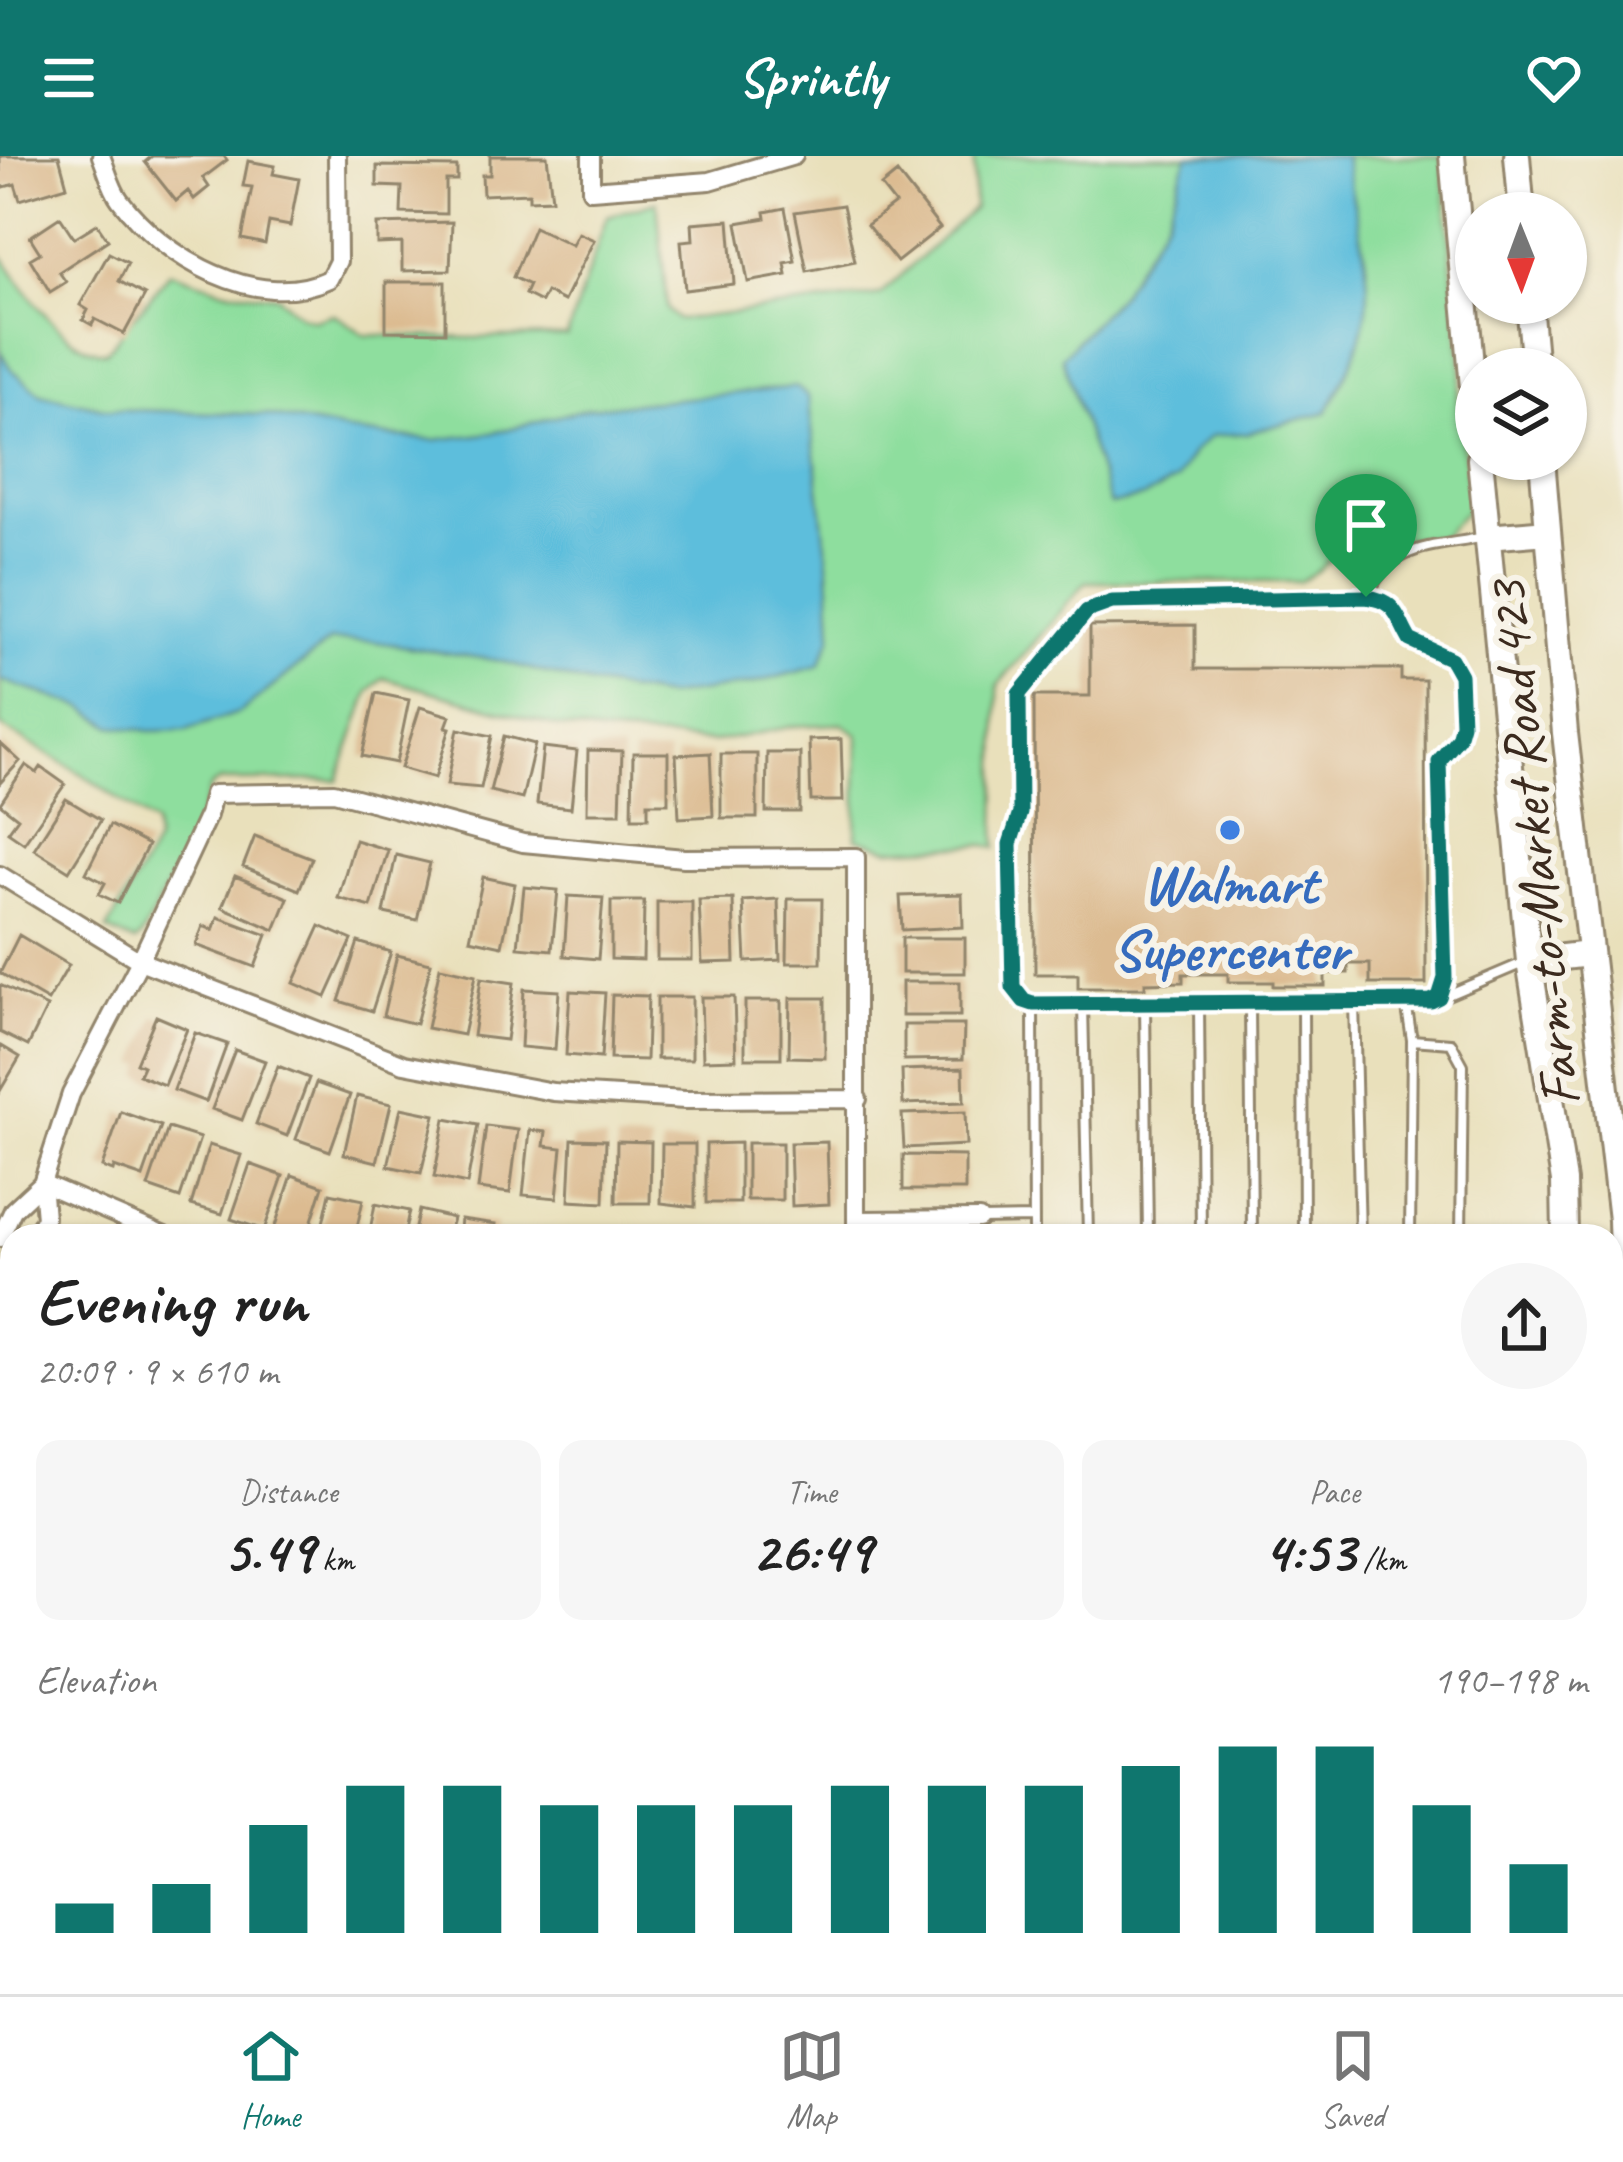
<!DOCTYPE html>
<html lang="en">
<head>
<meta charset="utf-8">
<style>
  :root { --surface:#fff; --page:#f6f6f6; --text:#222; --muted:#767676; --line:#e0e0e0; --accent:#0f766e }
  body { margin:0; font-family:Caveat,sans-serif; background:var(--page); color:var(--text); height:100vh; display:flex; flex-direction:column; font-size:45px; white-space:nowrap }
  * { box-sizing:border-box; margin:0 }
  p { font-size:39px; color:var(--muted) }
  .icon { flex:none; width:66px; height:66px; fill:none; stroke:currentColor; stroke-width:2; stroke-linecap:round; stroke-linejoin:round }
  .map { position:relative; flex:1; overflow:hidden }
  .panel { position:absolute; left:0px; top:1068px; width:1623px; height:771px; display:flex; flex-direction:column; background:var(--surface); border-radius:36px 36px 0 0; box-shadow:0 3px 9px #0004 }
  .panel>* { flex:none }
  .needle { width:78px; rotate:179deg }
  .buttons { position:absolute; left:1455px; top:36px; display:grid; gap:24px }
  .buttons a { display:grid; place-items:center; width:132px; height:132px; border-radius:50%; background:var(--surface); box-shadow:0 3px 9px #0004; font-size:60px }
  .pin { position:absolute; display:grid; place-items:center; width:102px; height:102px; color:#fff; margin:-123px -51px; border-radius:50% 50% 50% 0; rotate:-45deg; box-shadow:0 0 12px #0007 }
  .pin .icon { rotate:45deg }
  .round { display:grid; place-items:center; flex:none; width:126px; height:126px; border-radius:63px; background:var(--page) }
  .summary { display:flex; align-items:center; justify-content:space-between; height:204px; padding:0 36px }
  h1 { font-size:66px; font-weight:700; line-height:90px }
  .metrics { display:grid; grid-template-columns:repeat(3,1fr); gap:18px; height:204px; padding:12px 36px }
  .metrics div { display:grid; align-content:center; border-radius:24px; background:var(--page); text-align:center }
  .metrics b { font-size:60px; font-weight:700 }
  .metrics small { font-size:33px; font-weight:400 }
  .metrics p { font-size:33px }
  .chart { height:336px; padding:24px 36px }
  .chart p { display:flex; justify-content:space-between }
  .chart svg { width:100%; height:216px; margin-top:12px; stroke:var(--accent); stroke-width:6 }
  header { display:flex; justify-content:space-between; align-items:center; height:156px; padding:0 36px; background:var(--accent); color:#fff; font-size:54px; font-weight:700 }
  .dock { display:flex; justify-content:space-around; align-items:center; height:168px; border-top:3px solid var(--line); background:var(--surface); font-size:33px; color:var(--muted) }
  .dock a { display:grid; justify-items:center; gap:6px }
  .dock .selected { color:var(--accent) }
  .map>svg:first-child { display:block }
  .green { fill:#8ede9e; stroke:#64845e; stroke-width:3 }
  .water { fill:#5dbedc; stroke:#4c747d; stroke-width:3 }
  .building { fill:#dcbb91 }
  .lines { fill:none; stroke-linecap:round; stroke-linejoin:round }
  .service-casing { stroke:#92856c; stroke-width:14 }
  .minor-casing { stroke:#92856c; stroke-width:22 }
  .tertiary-casing { stroke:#92856c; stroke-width:27 }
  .secondary-casing { stroke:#92856c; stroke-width:27 }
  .primary-casing { stroke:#92856c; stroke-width:30 }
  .service { stroke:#fff; stroke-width:8 }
  .minor { stroke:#fff; stroke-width:16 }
  .tertiary { stroke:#fff; stroke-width:21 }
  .secondary { stroke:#fff; stroke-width:21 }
  .primary { stroke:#fff; stroke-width:24 }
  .route-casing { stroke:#fff; stroke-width:24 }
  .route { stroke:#0f766e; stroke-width:15 }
  .shop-dot { fill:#3f7fe0; stroke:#f7f3e8; stroke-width:4.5 }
  .labels { text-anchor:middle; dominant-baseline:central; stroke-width:12; stroke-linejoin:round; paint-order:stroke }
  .street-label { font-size:57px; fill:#3b2a1e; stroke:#f7f3e8 }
  .shop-label { font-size:57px; font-weight:bold; fill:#366cbe; stroke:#f7f3e8 }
</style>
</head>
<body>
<header><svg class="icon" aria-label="menu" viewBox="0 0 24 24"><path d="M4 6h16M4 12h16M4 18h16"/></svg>Sprintly<svg class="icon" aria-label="heart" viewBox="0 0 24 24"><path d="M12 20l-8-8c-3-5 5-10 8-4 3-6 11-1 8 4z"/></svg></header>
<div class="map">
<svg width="1623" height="1838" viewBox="0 0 1623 1838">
  <rect width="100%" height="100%" fill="#f7f3e8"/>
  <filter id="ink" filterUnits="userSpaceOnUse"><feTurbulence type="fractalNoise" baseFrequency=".00833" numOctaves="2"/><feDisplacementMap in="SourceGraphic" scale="24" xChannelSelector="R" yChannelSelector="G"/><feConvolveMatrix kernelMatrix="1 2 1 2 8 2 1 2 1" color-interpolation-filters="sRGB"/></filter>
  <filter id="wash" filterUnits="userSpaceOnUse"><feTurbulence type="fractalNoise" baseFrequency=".004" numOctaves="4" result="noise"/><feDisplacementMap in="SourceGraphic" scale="48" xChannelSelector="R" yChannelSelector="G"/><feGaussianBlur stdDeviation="2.7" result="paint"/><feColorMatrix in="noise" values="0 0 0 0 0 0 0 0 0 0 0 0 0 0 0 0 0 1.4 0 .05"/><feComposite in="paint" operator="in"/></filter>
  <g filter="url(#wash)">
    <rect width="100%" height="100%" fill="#e9e0bb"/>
    <path class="green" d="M 974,0 L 1442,0 L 1462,216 L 1458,242 L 1470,350 L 1442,381 L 1349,385 L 1320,413 L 1299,426 L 1086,426 L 998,529 L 996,692 L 985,689 L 889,693 L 856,682 L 858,578 L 842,568 L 795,570 L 714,586 L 597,577 L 555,570 L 383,522 L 369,536 L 338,624 L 220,625 L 210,631 L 193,680 L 141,781 L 135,786 L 107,774 L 156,687 L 154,668 L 82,618 L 0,570 L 0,97 C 21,129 65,196 106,196 L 170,116 L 225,134 L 277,140 L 301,160 L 314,164 L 334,158 L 365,179 L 469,182 L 567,180 L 607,60 L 657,46 L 667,153 L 678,164 L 880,139 L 974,52 Z"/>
    <path class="water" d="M 1188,0 L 1345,0 C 1351,48 1372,102 1367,150 C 1363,188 1345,223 1327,256 L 1247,277 L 1211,280 L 1193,296 L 1176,324 L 1144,341 L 1110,349 L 1062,201 L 1120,138 L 1166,63 Z
      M 0,195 L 10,212 L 41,238 L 109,253 L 267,259 L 365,278 L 434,284 L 493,277 L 589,252 L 796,231 L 808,240 L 829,415 L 832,480 L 819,510 L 751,528 L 665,541 L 588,528 L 500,505 L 371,485 L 330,485 L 241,556 L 186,574 L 151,575 L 112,570 L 83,551 L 0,524 Z"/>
    <g id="blocks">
      <path class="building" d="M 0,0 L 59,0 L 67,30 L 20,44 L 15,28 L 0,32 Z
        M 152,0 L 224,0 L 227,4 L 203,22 L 209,31 L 194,43 L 188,35 L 176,45 L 145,6 Z
        M 490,0 L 547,0 L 552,43 L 529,44 L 529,37 L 483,39 L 482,19 L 490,19 Z
        M 248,5 L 275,10 L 273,18 L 299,23 L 290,70 L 269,66 L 265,88 L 242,83 L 252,31 L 243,30 Z
        M 377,10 L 457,11 L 457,24 L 446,24 L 446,58 L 401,57 L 402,31 L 377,30 Z
        M 897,17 L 940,72 L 897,106 L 867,69 L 895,48 L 881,30 Z
        M 843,49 L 855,105 L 807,115 L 795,56 Z
        M 785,52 L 795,105 L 785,107 L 787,119 L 748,126 L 737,67 L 766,62 L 765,56 Z
        M 60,61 L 74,82 L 97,68 L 108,84 L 59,116 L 66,126 L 50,136 L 30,103 L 40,97 L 30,81 Z
        M 729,64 L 734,128 L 685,134 L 681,85 L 693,84 L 692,67 Z
        M 452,66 L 450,114 L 402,115 L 402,87 L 377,88 L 377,68 Z
        M 534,71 L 572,89 L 578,77 L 594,84 L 564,145 L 546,136 L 541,146 L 525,138 L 529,129 L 513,121 Z
        M 109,97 L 128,107 L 119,125 L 145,139 L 124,178 L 95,163 L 92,169 L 83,164 L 88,154 L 80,149 Z
        M 386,126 L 445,126 L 445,176 L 386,175 Z
        M 1195,469 L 1195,513 L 1401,513 L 1401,524 L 1425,524 L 1426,828 L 1370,828 L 1370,808 L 1348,808 L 1348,817 L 1325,817 L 1325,830 L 1273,830 L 1273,826 L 1228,826 L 1228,818 L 1183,818 L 1183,826 L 1145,827 L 1145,832 L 1078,832 L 1078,818 L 1035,818 L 1034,540 L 1090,540 L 1090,470 Z
        M 376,537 L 409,544 L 396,607 L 362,600 Z
        M 420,551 L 450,560 L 446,571 L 450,572 L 435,622 L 401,612 Z
        M 458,573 L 492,580 L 481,632 L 447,629 Z
        M 504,580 L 535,588 L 522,643 L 490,635 Z
        M 841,583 L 843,645 L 811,645 L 809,584 Z
        M 0,587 L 20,605 L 0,627 Z
        M 543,591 L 577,595 L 571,652 L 537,648 Z
        M 588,594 L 622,595 L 620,657 L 587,657 Z
        M 633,597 L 668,597 L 668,647 L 648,647 L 648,662 L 632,662 Z
        M 710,597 L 713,660 L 679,662 L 676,599 Z
        M 767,597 L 800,597 L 800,656 L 766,656 Z
        M 721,598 L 757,598 L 757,662 L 721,662 Z
        M 26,609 L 37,617 L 41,611 L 65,628 L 24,687 L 8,676 L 18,662 L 0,648 Z
        M 66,643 L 101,664 L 69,715 L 34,693 Z
        M 110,669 L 148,689 L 118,747 L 99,738 L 105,727 L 86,717 Z
        M 255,680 L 312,702 L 299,734 L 243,711 Z
        M 355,684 L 388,694 L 371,751 L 338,742 Z
        M 396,699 L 430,707 L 417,764 L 384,757 Z
        M 235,720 L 288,742 L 275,774 L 222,751 Z
        M 483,721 L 515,728 L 502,790 L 470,783 Z
        M 524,731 L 558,734 L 552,794 L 518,791 Z
        M 962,738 L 963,771 L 902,774 L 900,740 Z
        M 568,740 L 603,742 L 598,803 L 564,800 Z
        M 733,743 L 735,806 L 702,807 L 699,744 Z
        M 778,743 L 780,804 L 746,806 L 743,745 Z
        M 788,743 L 822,743 L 821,807 L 787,807 Z
        M 611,745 L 644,745 L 643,804 L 611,803 Z
        M 657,746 L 692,746 L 692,804 L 657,804 Z
        M 218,761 L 267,779 L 255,811 L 196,789 L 203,770 L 213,774 Z
        M 320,770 L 352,784 L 326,841 L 294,827 Z
        M 19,779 L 69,809 L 48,845 L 0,817 Z
        M 902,782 L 965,782 L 965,817 L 902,817 Z
        M 358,786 L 391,796 L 372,855 L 339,845 Z
        M 397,799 L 431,807 L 416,868 L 383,860 Z
        M 440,811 L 476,819 L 463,879 L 427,872 Z
        M 481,822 L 514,827 L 506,884 L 473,880 Z
        M 902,826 L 960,826 L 960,860 L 902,860 Z
        M 0,829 L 47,851 L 28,890 L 0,876 Z
        M 524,833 L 559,835 L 555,894 L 521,891 Z
        M 570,835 L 605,837 L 601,902 L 566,899 Z
        M 612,839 L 648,840 L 646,904 L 610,903 Z
        M 657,841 L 692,841 L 692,903 L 657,903 Z
        M 701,841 L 734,841 L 736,903 L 703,904 Z
        M 790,842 L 825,842 L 825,902 L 789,901 Z
        M 745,845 L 781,845 L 781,902 L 745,902 Z
        M 156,860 L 187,873 L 164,929 L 139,919 L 143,910 L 136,907 Z
        M 904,869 L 964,869 L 963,903 L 904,904 Z
        M 195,877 L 227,888 L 206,946 L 174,934 Z
        M 0,889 L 20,901 L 0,935 Z
        M 235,894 L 265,905 L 242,964 L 212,953 Z
        M 278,910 L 309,922 L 287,980 L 256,968 Z
        M 963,912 L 964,946 L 903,948 L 902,914 Z
        M 316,927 L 350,939 L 330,995 L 296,983 Z
        M 357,940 L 391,948 L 377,1006 L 344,998 Z
        M 401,952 L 435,959 L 421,1017 L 388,1010 Z
        M 121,956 L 161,970 L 143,1021 L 114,1011 L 113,1015 L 102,1011 Z
        M 965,956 L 966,989 L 904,992 L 902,958 Z
        M 445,963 L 478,969 L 467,1028 L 434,1021 Z
        M 486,970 L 518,974 L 510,1037 L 478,1033 Z
        M 168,972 L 200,982 L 180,1042 L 148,1031 Z
        M 530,974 L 546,976 L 544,990 L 562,992 L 557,1042 L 523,1039 Z
        M 572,983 L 606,984 L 604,1047 L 569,1045 Z
        M 617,985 L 651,986 L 650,1047 L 616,1047 Z
        M 827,986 L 829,1048 L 792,1050 L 790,987 Z
        M 740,987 L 740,1047 L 706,1047 L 706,988 Z
        M 747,987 L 782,987 L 782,1044 L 747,1044 Z
        M 662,988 L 695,988 L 695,1051 L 661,1047 Z
        M 209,989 L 241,999 L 222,1058 L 191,1049 Z
        M 903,999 L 965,1000 L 965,1034 L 903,1034 Z
        M 250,1008 L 283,1020 L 264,1074 L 231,1063 Z
        M 292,1019 L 323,1030 L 307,1080 L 276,1080 L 272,1079 Z
        M 330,1037 L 363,1044 L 355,1080 L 320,1080 Z
        M 375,1048 L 409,1055 L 404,1080 L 369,1080 Z
        M 419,1054 L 453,1062 L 448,1080 L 413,1080 Z
        M 461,1063 L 496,1068 L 494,1080 L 459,1080 Z
        M 8,1337 L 12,1389 L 0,1392 L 0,1339 Z
        M 0,1578 L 12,1582 L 12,1615 L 5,1635 L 0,1633 Z
        M 65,1827 L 123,1827 L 122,1838 L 64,1838 Z
        M 205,1827 L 263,1827 L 262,1838 L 204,1838 Z
        M 300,1827 L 353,1827 L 353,1838 L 300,1838 Z
        M 676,1827 L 732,1827 L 732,1838 L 675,1838 Z
        M 769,1827 L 834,1828 L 834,1838 L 769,1838 Z"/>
    </g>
  </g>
  <g filter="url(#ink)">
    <use href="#blocks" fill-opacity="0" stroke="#92856c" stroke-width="3"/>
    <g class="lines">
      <g class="service-casing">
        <path id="service" d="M 1367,441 C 1391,386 1433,392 1485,381
          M 1439,841 L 1445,822 L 1439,605 L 1458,582 L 1462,568 L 1460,519 L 1451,503 L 1410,484 L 1397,453 L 1379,443 L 1112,446 L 1087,455 L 1019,538 L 1020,657 L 1010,688 L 1013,831 L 1024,845 L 1033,848 L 1431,846 L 1523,807
          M 1354,846 L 1360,1080
          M 1406,846 L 1412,884 L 1451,887 L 1463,909 L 1461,1080
          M 1250,847 L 1252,1080
          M 1303,847 L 1304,1080
          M 1033,848 L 1034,1080
          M 1083,848 L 1088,1080
          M 1145,848 L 1148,1080
          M 1199,848 L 1201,1080
          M 981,1063 L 1034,1062
          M 1410,1080 L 1412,884
          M 1337,1827 L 1337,1838
          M 1493,1827 L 1493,1838"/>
      </g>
      <g class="minor-casing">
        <path id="minor" d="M 101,0 C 107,14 111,32 120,44 C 163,101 257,157 329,123 L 338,105 L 337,0
          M 591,0 L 591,34 L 710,25 L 794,0
          M 0,719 L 140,805 L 404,908 L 553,936 L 685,944 L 858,943
          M 42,1027 L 165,1080
          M 859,1064 L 979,1063
          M 35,1080 L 45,1062 L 42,1027 L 71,938 L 140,805 L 208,659 L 213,638 L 334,636 L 523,687 L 684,702 L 856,701 L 856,1080
          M 0,1082 L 13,1054 L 42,1027
          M 0,1146 L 12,1124
          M 0,1464 L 12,1452
          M 0,1675 L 12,1680
          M 631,1827 L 631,1838
          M 869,1827 L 869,1838
          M 1017,1827 L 1017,1838
          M 1156,1827 L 1172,1832 L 1175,1838
          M 162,1838 L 164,1827
          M 400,1838 L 401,1827"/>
      </g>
      <g class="tertiary-casing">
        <path id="tertiary" d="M 1611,1349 L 1623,1349
          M 1611,1407 L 1623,1407"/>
      </g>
      <g class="secondary-casing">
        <path id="secondary" d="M 0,1190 L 12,1196
          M 0,1257 L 12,1262"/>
      </g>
      <g class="primary-casing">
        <path id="primary" d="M 1452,0 L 1476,264
          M 1517,0 L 1522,57
          M 1529,147 L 1535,213
          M 1480,303 L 1529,805 L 1564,1025 L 1565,1080
          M 1542,303 L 1565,577 L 1621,1064 L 1623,1135
          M 1487,381 L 1548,376
          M 1529,805 L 1589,798
          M 1568,1827 L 1568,1838"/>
      </g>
      <use href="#service" class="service"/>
      <use href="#minor" class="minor"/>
      <use href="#tertiary" class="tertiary"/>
      <use href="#secondary" class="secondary"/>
      <use href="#primary" class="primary"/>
    </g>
  </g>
  <g class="lines" filter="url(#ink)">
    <g class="route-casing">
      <path id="route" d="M 1366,441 C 1398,445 1396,461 1410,484 L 1451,503 L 1460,519 L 1462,568 L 1458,582 L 1439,605 L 1445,822 L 1439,841 L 1431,845 L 1033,848 L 1024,845 L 1013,831 L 1010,688 L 1020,657 L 1019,538 L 1087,455 L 1112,446 Z"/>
    </g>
    <use href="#route" class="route"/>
  </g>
  <circle class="shop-dot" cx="1230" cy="674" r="12"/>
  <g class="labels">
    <g class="street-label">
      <text transform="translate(1533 688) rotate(-96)">Farm-to-Market Road 423</text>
    </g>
    <g class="shop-label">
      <text x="1230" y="728">Walmart<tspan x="1230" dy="66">Supercenter</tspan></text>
    </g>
  </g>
</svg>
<div class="buttons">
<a><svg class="needle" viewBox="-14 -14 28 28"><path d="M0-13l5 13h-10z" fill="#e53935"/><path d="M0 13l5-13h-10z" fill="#767676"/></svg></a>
<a><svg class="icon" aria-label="layers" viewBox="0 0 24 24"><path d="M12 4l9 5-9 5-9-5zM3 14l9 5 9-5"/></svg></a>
</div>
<div class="pin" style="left:1366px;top:441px;background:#1e9e55"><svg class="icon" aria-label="arrive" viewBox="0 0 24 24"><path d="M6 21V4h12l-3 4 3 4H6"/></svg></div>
<section class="panel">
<div class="summary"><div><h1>Evening run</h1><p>20:09 · 9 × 610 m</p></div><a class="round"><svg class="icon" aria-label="share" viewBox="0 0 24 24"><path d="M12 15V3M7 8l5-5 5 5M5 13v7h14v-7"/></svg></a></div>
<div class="metrics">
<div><p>Distance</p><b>5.49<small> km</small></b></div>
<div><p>Time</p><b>26:49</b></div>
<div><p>Pace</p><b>4:53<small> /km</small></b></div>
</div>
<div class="chart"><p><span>Elevation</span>190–198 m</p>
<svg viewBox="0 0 160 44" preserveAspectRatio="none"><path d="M5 44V38M15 44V34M25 44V22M35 44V14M45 44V14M55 44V18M65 44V18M75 44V18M85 44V14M95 44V14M105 44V14M115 44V10M125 44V6M135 44V6M145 44V18M155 44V30"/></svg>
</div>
</section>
</div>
<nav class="dock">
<a class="selected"><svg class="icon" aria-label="home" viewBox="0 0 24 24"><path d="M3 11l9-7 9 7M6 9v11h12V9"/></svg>Home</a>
<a><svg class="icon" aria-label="map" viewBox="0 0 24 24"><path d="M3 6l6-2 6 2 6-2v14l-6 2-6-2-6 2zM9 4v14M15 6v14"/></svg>Map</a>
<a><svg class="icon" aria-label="saved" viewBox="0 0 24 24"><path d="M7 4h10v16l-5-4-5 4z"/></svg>Saved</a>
</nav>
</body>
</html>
